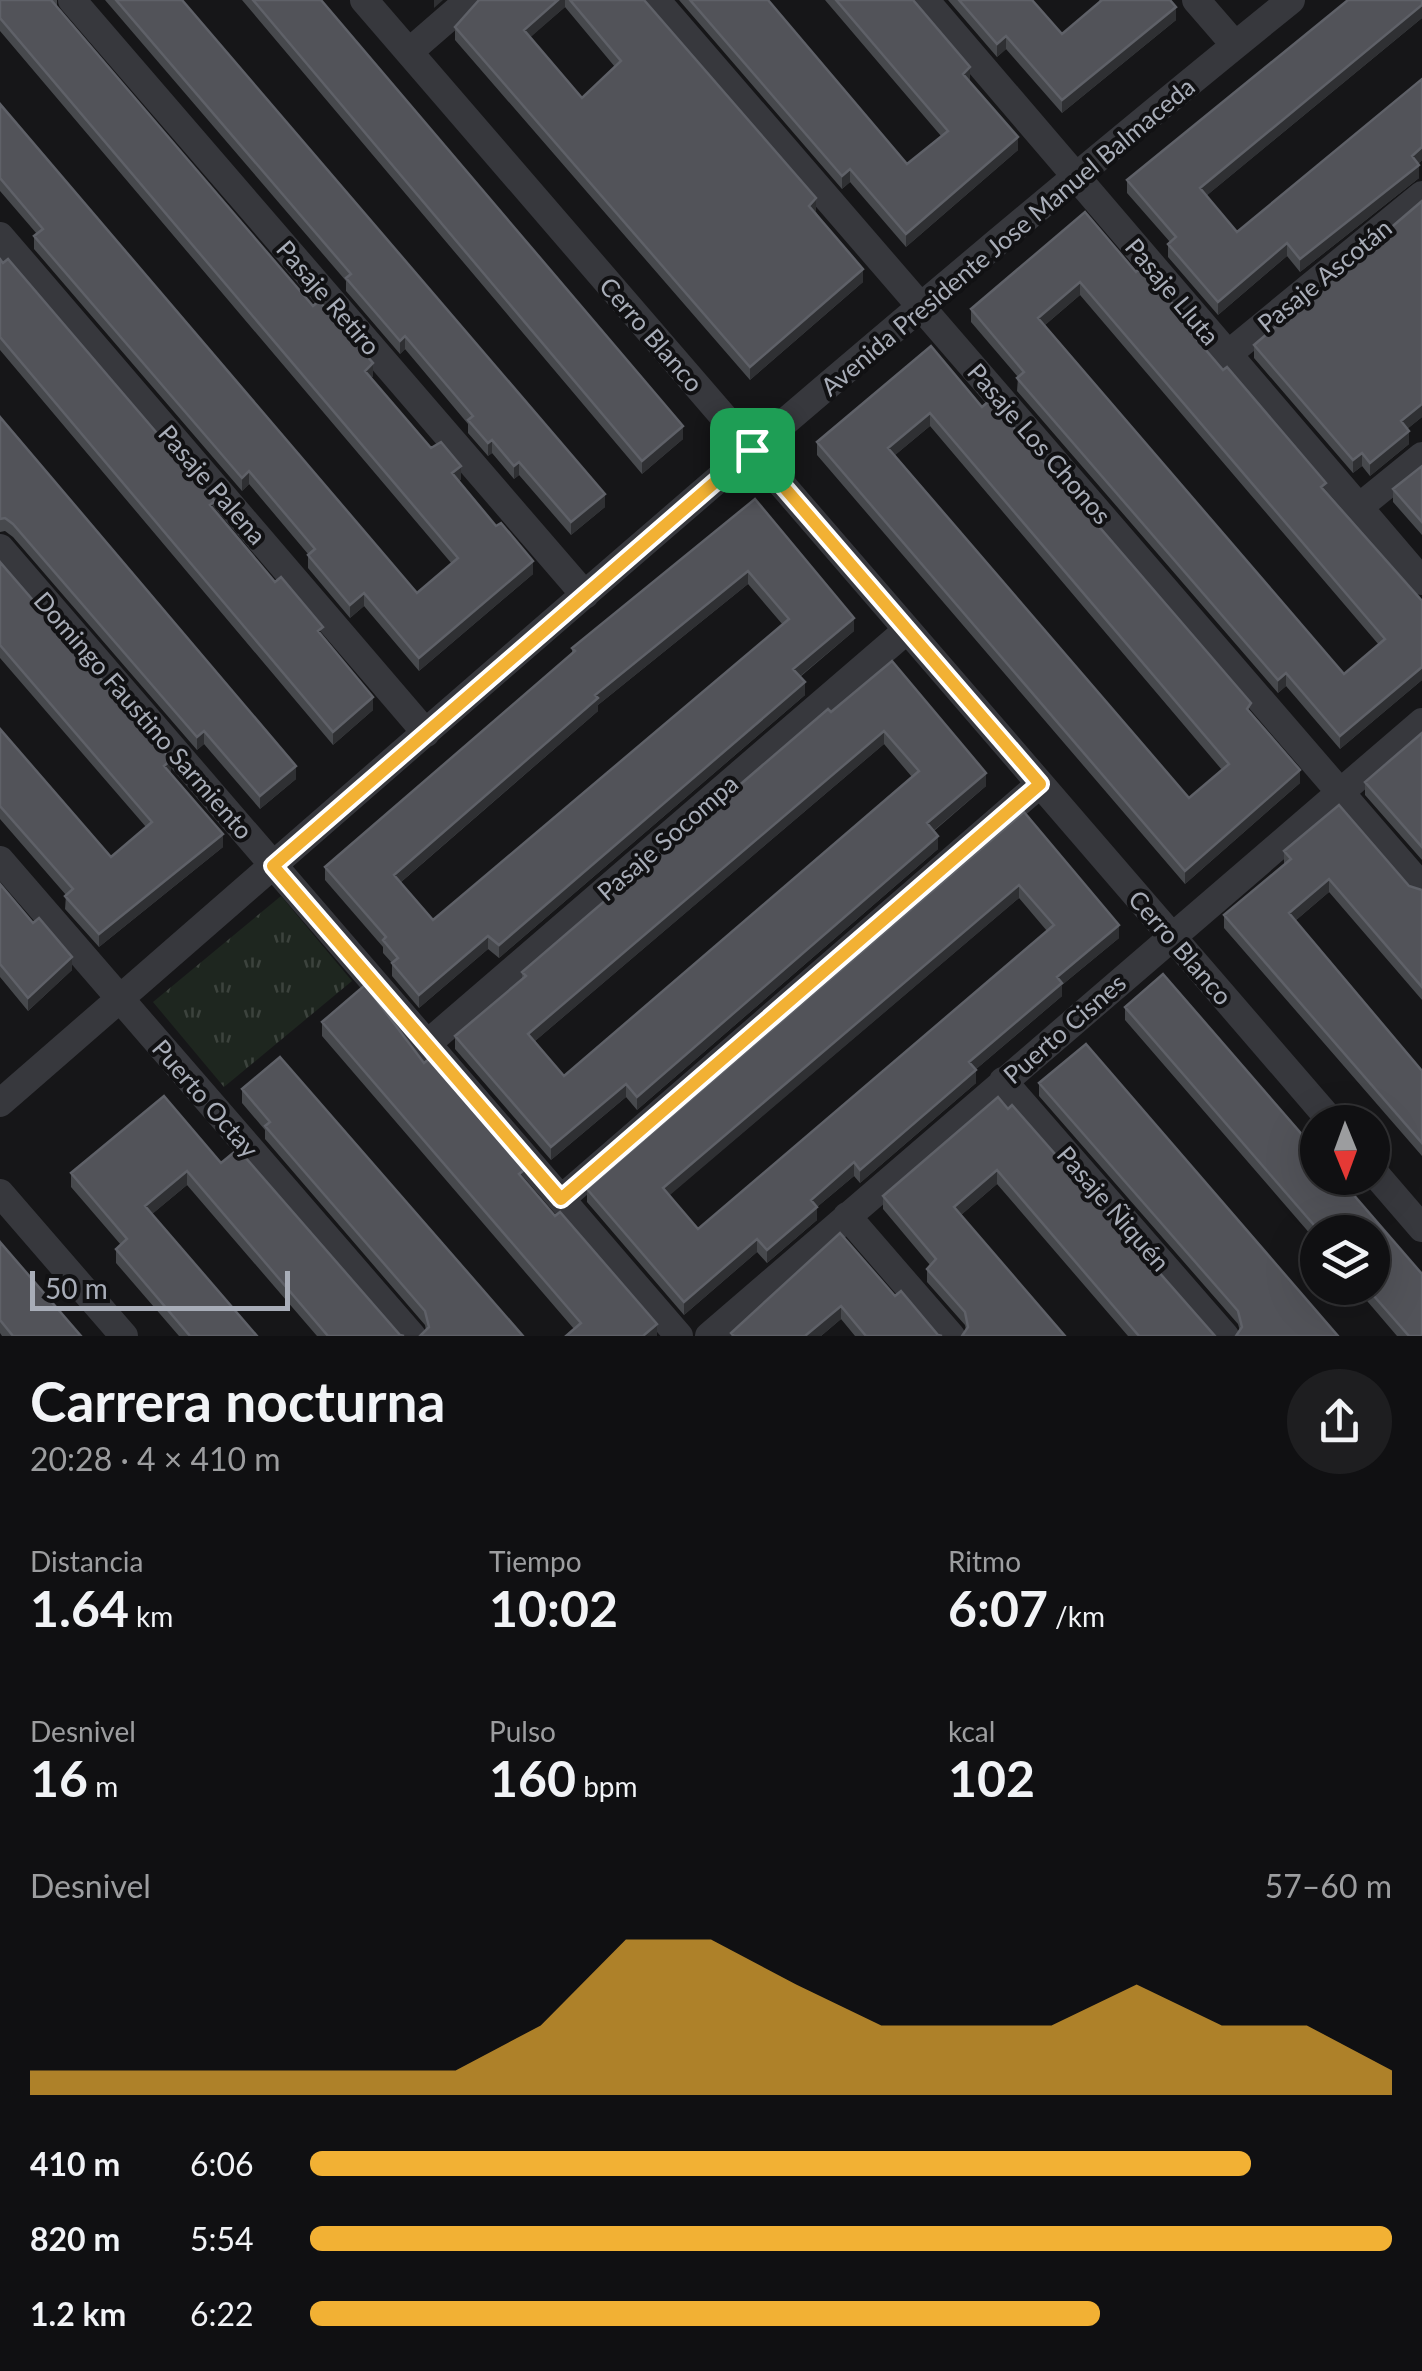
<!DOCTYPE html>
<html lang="es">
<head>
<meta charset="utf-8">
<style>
  :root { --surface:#101012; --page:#1e1e20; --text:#f1f3f6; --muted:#9c9d9f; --line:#303032; --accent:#f2b134 }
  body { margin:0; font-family:Lato,sans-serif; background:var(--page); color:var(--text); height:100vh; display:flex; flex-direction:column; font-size:38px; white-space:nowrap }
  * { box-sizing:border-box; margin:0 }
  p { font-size:32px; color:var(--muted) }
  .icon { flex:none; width:55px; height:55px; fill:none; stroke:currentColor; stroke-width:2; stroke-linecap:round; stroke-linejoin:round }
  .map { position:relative; height:1336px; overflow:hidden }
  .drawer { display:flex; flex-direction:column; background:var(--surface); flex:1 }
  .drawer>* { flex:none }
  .needle { width:65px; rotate:179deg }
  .buttons { position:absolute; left:1300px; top:1105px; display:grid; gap:20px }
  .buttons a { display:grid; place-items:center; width:90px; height:90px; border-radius:50%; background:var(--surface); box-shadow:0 10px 40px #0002,0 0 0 2px var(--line); font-size:50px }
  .scale { position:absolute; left:30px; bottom:25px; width:260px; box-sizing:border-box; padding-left:10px; border:5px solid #a8adb8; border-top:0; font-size:28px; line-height:35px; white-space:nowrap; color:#a8adb8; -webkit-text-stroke:8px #111113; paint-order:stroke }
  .pin { position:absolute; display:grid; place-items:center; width:85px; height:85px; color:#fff; margin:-42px; border-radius:20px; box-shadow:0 5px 15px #0006 }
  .round { display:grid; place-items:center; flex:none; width:105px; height:105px; border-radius:52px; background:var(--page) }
  .head { display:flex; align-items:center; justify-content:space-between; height:170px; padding:0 30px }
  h1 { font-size:55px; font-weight:700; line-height:75px }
  .stats { display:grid; grid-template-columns:repeat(3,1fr); gap:15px; height:170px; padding:10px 30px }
  .stats div { display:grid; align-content:center }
  .stats b { font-size:50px; font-weight:700 }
  .stats small { font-size:28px; font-weight:400 }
  .stats p { font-size:28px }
  .chart { height:280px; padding:20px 30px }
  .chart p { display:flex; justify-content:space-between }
  .chart svg { width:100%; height:180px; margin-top:10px; fill:var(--accent); opacity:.7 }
  ul { padding:0 30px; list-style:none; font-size:32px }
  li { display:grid; grid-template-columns:160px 120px 1fr; align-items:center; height:75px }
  li i { height:25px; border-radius:12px; background:var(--accent) }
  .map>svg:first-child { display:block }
  .grass { fill:url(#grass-tufts) }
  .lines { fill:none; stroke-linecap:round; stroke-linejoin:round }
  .minor { stroke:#37383d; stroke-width:28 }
  .wall { fill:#47494d; fill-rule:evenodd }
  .shaded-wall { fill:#2f3033 }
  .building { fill:#525359; stroke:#5f6168; stroke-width:2.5; fill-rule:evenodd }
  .route-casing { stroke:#fff; stroke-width:20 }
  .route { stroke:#f2b134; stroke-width:12 }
  .labels { text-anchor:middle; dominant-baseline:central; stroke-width:8; stroke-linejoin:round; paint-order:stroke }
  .street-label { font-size:25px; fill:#a8adb8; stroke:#111113 }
</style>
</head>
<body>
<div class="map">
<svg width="1422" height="1336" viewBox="0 0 1422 1336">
  <defs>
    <pattern id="grass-tufts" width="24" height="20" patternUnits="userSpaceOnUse" patternTransform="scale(2.5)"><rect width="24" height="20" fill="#1e261f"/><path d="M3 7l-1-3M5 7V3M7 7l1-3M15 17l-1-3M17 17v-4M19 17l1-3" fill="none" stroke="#3c433d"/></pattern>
  </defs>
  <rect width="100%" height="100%" fill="#161618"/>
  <path class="grass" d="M 281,896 L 352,981 L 224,1087 L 153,1002 Z"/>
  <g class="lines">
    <path class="minor" d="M 72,0 L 585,595
      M 364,0 L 1332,1122
      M 656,0 L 1422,887
      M 925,0 L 1422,581
      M 1196,0 L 1235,45
      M 409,52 L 469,0
      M 0,236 L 426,733
      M 1227,355 L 1422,195
      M 1358,508 L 1422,456
      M 0,548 L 679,1336
      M 0,860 L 412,1336
      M 427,1044 L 907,630
      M 1003,1081 L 1225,1336
      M 0,1103 C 427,732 851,356 1291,0
      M 1372,1170 L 1422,1228
      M 0,1193 L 124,1336
      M 561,1199 L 1040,784
      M 847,1216 L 951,1336
      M 709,1336 L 1422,722"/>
  </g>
  <path class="wall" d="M 0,0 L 57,0 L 57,8 L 373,376 L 371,378 L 431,448 L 461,479 L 459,481 L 533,574 L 419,671 L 364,606 L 350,618 L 308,568 L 308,554 L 249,484 L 242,491 L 34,249 L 34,236 L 37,234 L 0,191 L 0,104 L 417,593 L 452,564 L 0,31 Z
    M 105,0 L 182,0 L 605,507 L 571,535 L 519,475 L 514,479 L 492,453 L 488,456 L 468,433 L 468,424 L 405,349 L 400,354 L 346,291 L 346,281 Z
    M 242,0 L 321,0 L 683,439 L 642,474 Z
    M 479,0 L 644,0 L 816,212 L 863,282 L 750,380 L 455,40 L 455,27 ZM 565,7 L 615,67 L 582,98 L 530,37 Z
    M 679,0 L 768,0 L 907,164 L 941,136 L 825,0 L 913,0 L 1018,150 L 906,247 L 850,182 L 842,189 Z
    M 948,0 L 1032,0 L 1062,34 L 1100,2 L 1099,0 L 1170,0 L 1176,20 L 1062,113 L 1006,49 L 997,57 Z
    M 1422,0 L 1422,18 L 1206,196 L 1237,232 L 1422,79 L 1422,160 L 1418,164 L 1419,178 L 1300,272 L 1287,256 L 1218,315 L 1168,257 L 1168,244 L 1170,242 L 1127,193 L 1127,180 Z
    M 1422,201 L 1422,417 L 1407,429 L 1409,444 L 1370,476 L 1362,466 L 1353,473 L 1254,358 L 1254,345 Z
    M 1085,212 L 1422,601 L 1422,680 L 1340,749 L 1286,686 L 1278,693 L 1017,391 L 1018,377 L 971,322 L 971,309 ZM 1080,295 L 1379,645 L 1344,674 L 1045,325 Z
    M 0,259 L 323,638 L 373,710 L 333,745 L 0,350 Z
    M 931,346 L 982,407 L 1251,714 L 1300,783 L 1185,884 L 817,455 L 817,442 ZM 930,426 L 1222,770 L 1189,798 L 895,455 Z
    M 0,417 L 296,779 L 260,809 L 204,744 L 197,750 L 13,537 L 5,531 L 0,532 Z
    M 1422,466 L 1422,535 L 1393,502 L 1393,489 Z
    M 755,499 L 854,631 L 800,677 L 805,695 L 499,958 L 488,949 L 419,1008 L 392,976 L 392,963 L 383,953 L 383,947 L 325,880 L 325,867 L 572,654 L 572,648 ZM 748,584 L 783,625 L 433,920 L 400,883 L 598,711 L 598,705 Z
    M 0,562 L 171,773 L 223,847 L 99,947 L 65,909 L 66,895 L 0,819 L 0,729 L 111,857 L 146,827 L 0,658 Z
    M 892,661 L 986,786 L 934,831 L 938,849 L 637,1110 L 626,1097 L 551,1160 L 455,1049 L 455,1036 L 522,979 L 522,972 ZM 884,744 L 912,777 L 564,1076 L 535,1041 Z
    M 1422,733 L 1422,860 L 1365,795 L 1365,782 Z
    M 1024,812 L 1119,938 L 1062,985 L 1062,996 L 975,1070 L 976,1083 L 860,1183 L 854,1176 L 817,1207 L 817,1220 L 767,1263 L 757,1252 L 684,1315 L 587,1202 L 587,1189 ZM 1019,898 L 1047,931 L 698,1229 L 669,1195 Z
    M 1284,851 L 1422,890 L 1422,1000 L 1329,892 L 1295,921 L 1422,1071 L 1422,1156 L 1224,928 L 1224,915 L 1284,864 Z
    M 0,884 L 72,970 L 28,1011 L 0,977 Z
    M 1163,974 L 1318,1153 L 1318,1178 L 1339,1178 L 1422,1274 L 1422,1336 L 1397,1336 L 1356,1288 L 1372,1288 L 1372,1232 L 1318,1232 L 1318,1243 L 1125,1020 L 1125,1007 Z
    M 322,1022 L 424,1063 L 657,1336 L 574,1329 L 322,1036 Z
    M 1039,1083 L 1338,1336 L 1240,1331 L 1238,1324 L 1039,1096 Z
    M 242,1089 L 523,1336 L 426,1330 L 425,1325 L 265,1139 L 265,1130 L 242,1103 Z
    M 998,1097 L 1212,1334 L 1215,1336 L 1128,1336 L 997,1184 L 961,1215 L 1065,1336 L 966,1330 L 965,1325 L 927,1282 L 927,1269 L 930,1265 L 883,1209 L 883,1196 Z
    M 221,1163 L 400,1335 L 404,1336 L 317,1336 L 187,1185 L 152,1214 L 257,1336 L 179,1336 L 116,1263 L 116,1249 L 121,1245 L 71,1187 L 71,1173 Z
    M 840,1233 L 895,1296 L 938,1335 L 942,1336 L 855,1336 L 841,1319 L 821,1336 L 731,1336 L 731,1333 Z
    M 0,1242 L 81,1336 L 2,1336 L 0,1333 Z"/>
  <path class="shaded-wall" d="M 434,0 L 443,0 L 434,8 Z
    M 558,0 L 565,0 L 565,7 L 524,43 L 524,30 Z
    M 1422,5 L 1422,18 L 1200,201 L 1200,188 Z
    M 1176,7 L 1176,20 L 1062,113 L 1062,100 Z
    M 1006,36 L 1006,49 L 997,57 L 997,44 Z
    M 970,67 L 970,80 L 963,87 L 963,74 Z
    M 1018,137 L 1018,150 L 906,247 L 906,234 Z
    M 1422,147 L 1422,160 L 1412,169 L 1412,156 Z
    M 1419,165 L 1419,178 L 1300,272 L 1300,259 Z
    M 850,169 L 850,182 L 842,189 L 842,176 Z
    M 816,198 L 816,212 L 809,219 L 809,206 Z
    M 1287,243 L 1287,256 L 1218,315 L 1218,302 Z
    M 863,269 L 863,282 L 750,380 L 750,367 Z
    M 1080,282 L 1080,295 L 1038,331 L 1038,318 Z
    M 405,336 L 405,349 L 400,354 L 400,341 Z
    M 373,363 L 373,376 L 365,384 L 365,371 Z
    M 1422,404 L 1422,417 L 1401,434 L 1401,421 Z
    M 930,413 L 930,426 L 888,461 L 888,448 Z
    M 683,426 L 683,439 L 642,474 L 642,461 Z
    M 1409,431 L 1409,444 L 1370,476 L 1370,463 Z
    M 492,440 L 492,453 L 488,456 L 488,443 Z
    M 1362,453 L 1362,466 L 1353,473 L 1353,460 Z
    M 519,462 L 519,475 L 514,479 L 514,466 Z
    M 461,466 L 461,479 L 452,486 L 452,473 Z
    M 249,471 L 249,484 L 242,491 L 242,478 Z
    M 605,494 L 605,507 L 571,535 L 571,522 Z
    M 533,561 L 533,574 L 419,671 L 419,658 Z
    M 748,571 L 748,584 L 598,705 L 598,711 L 394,888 L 394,875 L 595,695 Z
    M 364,593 L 364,606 L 350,618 L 350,605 Z
    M 854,618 L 854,631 L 793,682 L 793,669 Z
    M 1422,667 L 1422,680 L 1340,749 L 1340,736 Z
    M 1286,673 L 1286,686 L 1278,693 L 1278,680 Z
    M 805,682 L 805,695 L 499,958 L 499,945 Z
    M 373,697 L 373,710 L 333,745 L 333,732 Z
    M 204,731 L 204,744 L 197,750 L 197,737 Z
    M 884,731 L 884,744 L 528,1047 L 528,1034 Z
    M 171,760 L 171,773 L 164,766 Z
    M 296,766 L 296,779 L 260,809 L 260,796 Z
    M 1300,770 L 1300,783 L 1185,884 L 1185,871 Z
    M 986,773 L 986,786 L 927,836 L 927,823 Z
    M 223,834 L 223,847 L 99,947 L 99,934 Z
    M 938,836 L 938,849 L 637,1110 L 637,1097 Z
    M 1329,879 L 1329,892 L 1289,926 L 1289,913 Z
    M 1019,885 L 1019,898 L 663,1201 L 663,1188 Z
    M 1119,925 L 1119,938 L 1062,985 L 1062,996 L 969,1075 L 969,1062 L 1057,977 Z
    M 488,936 L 488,949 L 419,1008 L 419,995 Z
    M 72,957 L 72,970 L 28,1011 L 28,998 Z
    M 976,1070 L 976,1083 L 860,1183 L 860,1170 Z
    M 626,1084 L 626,1097 L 551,1160 L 551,1147 Z
    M 854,1162 L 854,1176 L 817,1207 L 817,1220 L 767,1263 L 767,1250 L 811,1200 Z
    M 997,1170 L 997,1184 L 954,1221 L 954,1207 Z
    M 187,1171 L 187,1185 L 145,1220 L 145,1206 Z
    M 757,1239 L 757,1252 L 684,1315 L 684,1302 Z
    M 841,1306 L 841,1319 L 821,1336 L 805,1336 Z
    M 657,1324 L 657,1336 L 643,1336 Z"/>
  <path class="building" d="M 0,0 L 51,0 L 313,306 L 319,301 L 373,363 L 365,371 L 431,448 L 441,442 L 461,466 L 452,473 L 496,526 L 501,523 L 533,561 L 419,658 L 364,593 L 350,605 L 308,555 L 315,549 L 249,471 L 242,478 L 34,236 L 43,229 L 0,178 L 0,104 L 417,593 L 458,558 L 0,18 Z
    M 116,0 L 182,0 L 605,494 L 571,522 L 519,462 L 514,466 L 492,440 L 488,443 L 468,420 L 473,416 L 405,336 L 400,341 L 346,278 L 351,274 Z
    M 253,0 L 321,0 L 683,426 L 642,461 Z
    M 479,0 L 558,0 L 524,30 L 582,98 L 621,61 L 570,0 L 644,0 L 816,198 L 809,206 L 863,269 L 750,367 L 455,27 Z
    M 690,0 L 768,0 L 907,164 L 948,131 L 836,0 L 913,0 L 970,67 L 963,74 L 1018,137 L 906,234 L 850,169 L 842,176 Z
    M 959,0 L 1032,0 L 1062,34 L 1102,0 L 1170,0 L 1176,7 L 1062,100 L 1006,36 L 997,44 Z
    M 1348,0 L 1422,0 L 1422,5 L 1200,188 L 1237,232 L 1422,79 L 1422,147 L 1412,156 L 1419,165 L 1300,259 L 1287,243 L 1218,302 L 1168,244 L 1176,237 L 1127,180 Z
    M 1422,201 L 1422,404 L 1401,421 L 1409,431 L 1370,463 L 1362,453 L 1353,460 L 1254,345 Z
    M 1085,212 L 1136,272 L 1141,267 L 1191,325 L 1187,328 L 1223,370 L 1227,367 L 1326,483 L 1321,487 L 1422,601 L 1422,667 L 1340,736 L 1286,673 L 1278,680 L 1017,378 L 1024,372 L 971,309 ZM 1080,282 L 1385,639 L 1344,674 L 1038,318 Z
    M 0,259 L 3,263 L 8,259 L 215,501 L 210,505 L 275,582 L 281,577 L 323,627 L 318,631 L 373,697 L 333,732 L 0,337 Z
    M 931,346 L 982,407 L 990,400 L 1251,703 L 1247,709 L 1300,770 L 1185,871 L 817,442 ZM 930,413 L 1229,764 L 1189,798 L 888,448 Z
    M 0,417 L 296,766 L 260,796 L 204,731 L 197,737 L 13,524 L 5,518 L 0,519 Z
    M 1422,466 L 1422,522 L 1393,489 Z
    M 755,499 L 854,618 L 793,669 L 805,682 L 499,945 L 488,936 L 419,995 L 392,963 L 398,958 L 383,940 L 386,937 L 325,867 L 575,651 L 572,648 ZM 748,571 L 789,619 L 433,920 L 394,875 L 598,698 L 595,695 Z
    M 0,562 L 171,760 L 164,766 L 223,834 L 99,934 L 65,896 L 73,889 L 0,806 L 0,729 L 111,857 L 152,822 L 0,645 Z
    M 892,661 L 986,773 L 927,823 L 938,836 L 637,1097 L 626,1084 L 551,1147 L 455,1036 L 526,976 L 522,972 L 828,709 L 831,712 ZM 884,731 L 919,771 L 564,1076 L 528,1034 Z
    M 1422,733 L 1422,847 L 1365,782 Z
    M 1339,805 L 1409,886 L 1422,890 L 1422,987 L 1329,879 L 1289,913 L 1422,1071 L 1422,1143 L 1224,915 L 1291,859 L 1284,851 Z
    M 1024,812 L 1119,925 L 1057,977 L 1062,983 L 969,1062 L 976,1070 L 860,1170 L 854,1162 L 811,1200 L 817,1207 L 767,1250 L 757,1239 L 684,1302 L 587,1189 ZM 1019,885 L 1054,925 L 698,1229 L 663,1188 Z
    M 0,884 L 33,923 L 39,918 L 72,957 L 28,998 L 0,964 Z
    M 1163,974 L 1318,1153 L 1318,1178 L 1339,1178 L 1422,1274 L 1422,1336 L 1409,1336 L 1367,1288 L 1372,1288 L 1372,1232 L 1320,1232 L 1125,1007 Z
    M 365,985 L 424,1063 L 429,1059 L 524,1170 L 519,1174 L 555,1216 L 560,1212 L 657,1324 L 643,1336 L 566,1336 L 581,1323 L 322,1022 Z
    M 1086,1044 L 1338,1336 L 1236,1336 L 1242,1327 L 1238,1311 L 1039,1083 Z
    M 280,1057 L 523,1336 L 420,1336 L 429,1327 L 425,1311 L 265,1126 L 270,1122 L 242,1089 Z
    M 164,1096 L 221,1163 L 238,1149 L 400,1335 L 404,1336 L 328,1336 L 187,1171 L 145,1206 L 257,1336 L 190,1336 L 116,1249 L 127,1239 L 71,1173 Z
    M 998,1097 L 1008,1109 L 1012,1105 L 1215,1336 L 1139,1336 L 997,1170 L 954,1207 L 1065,1336 L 962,1336 L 968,1327 L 965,1312 L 927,1269 L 936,1259 L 883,1196 Z
    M 840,1233 L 895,1296 L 901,1291 L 938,1335 L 942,1336 L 866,1336 L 841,1306 L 805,1336 L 734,1336 L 731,1333 Z
    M 0,1242 L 81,1336 L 13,1336 L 0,1320 Z"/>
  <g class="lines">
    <g class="route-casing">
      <path id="route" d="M 752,450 L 1040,784 L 561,1199 L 273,866 Z"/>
    </g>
    <use href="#route" class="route"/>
  </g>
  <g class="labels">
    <g class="street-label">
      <text transform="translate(1007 236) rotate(-40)">Avenida Presidente Jose Manuel Balmaceda</text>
      <text transform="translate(1324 275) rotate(-39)">Pasaje Ascotán</text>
      <text transform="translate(1173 291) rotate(50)">Pasaje Lluta</text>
      <text transform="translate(329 297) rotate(49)">Pasaje Retiro</text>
      <text transform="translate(652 334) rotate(49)">Cerro Blanco</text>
      <text transform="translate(1040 443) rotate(49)">Pasaje Los Chonos</text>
      <text transform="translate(213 484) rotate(49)">Pasaje Palena</text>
      <text transform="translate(144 715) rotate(49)">Domingo Faustino Sarmiento</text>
      <text transform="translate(667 837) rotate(-41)">Pasaje Socompa</text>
      <text transform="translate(1181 947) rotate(49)">Cerro Blanco</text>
      <text transform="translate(1064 1028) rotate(-41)">Puerto Cisnes</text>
      <text transform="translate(206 1098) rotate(49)">Puerto Octay</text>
      <text transform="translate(1114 1208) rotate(49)">Pasaje Ñiquén</text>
    </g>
  </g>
</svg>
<div class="buttons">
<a><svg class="needle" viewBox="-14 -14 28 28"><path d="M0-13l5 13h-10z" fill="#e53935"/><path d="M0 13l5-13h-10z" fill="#9c9d9f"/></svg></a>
<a><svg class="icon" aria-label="layers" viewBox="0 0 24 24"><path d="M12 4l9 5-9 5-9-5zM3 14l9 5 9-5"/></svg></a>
</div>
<div class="scale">50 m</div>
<div class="pin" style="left:752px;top:450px;background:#1e9e55"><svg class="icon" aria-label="arrive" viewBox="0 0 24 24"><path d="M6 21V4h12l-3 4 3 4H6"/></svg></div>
</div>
<section class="drawer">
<div class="head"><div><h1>Carrera nocturna</h1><p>20:28 · 4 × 410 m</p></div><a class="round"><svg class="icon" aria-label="share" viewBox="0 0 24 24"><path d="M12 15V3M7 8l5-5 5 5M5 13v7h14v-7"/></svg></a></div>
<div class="stats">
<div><p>Distancia</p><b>1.64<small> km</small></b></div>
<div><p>Tiempo</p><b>10:02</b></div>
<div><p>Ritmo</p><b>6:07<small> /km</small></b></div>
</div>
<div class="stats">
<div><p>Desnivel</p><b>16<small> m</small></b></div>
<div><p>Pulso</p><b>160<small> bpm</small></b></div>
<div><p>kcal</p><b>102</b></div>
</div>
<div class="chart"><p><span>Desnivel</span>57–60 m</p>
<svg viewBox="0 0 160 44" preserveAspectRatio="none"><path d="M0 44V38L10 38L20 38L30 38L40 38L50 38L60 27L70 6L80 6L90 17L100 27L110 27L120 27L130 17L140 27L150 27L160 38V44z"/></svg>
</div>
<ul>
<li><b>410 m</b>6:06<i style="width:87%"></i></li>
<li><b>820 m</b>5:54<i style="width:100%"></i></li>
<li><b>1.2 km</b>6:22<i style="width:73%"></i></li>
</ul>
</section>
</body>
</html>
